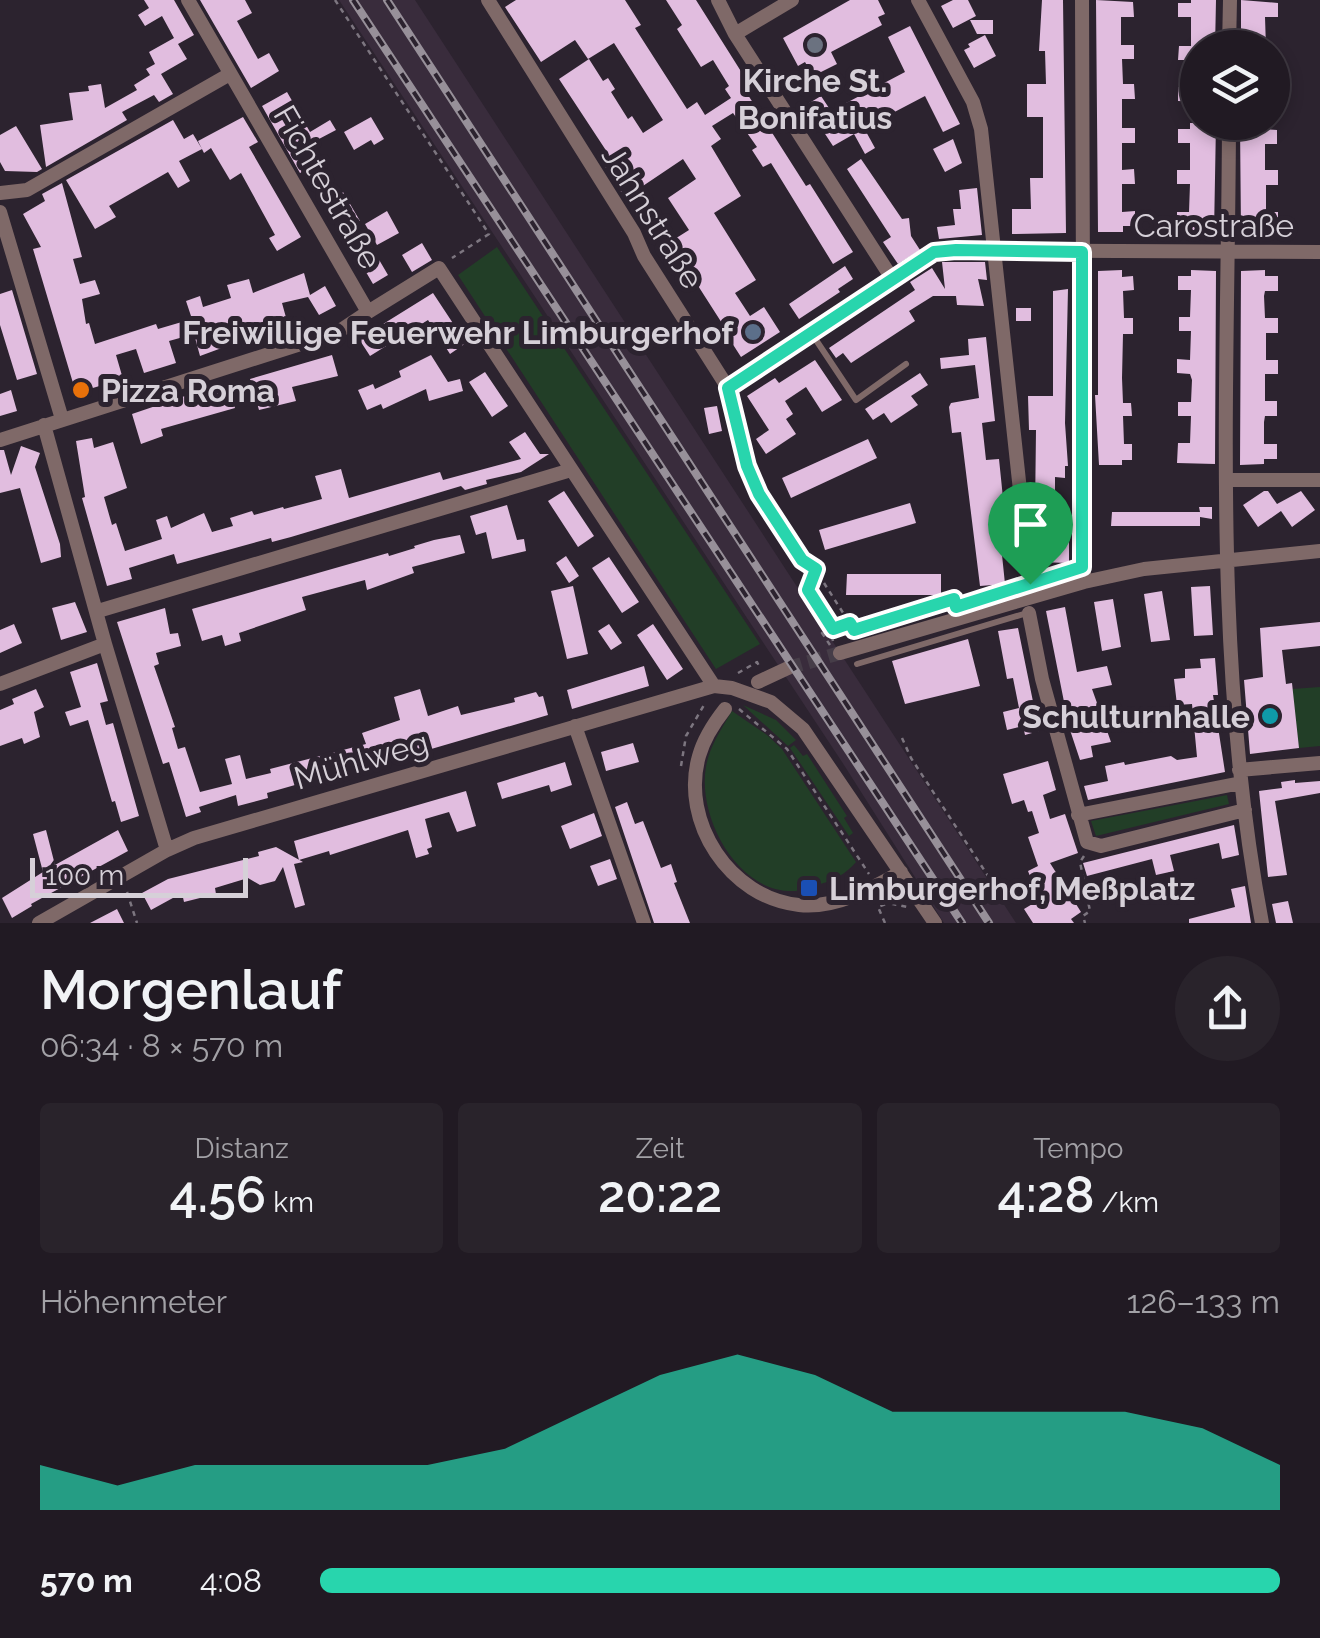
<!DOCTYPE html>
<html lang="de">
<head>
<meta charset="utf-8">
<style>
  :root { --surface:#211a23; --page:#29232b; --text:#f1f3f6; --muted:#a2a1a6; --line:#3e3841; --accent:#28d5ad }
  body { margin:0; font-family:Raleway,sans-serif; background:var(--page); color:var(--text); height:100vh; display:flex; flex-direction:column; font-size:38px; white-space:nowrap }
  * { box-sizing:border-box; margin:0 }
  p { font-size:32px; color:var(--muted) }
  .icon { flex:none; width:55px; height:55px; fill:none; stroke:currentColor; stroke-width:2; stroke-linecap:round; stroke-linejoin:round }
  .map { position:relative; height:923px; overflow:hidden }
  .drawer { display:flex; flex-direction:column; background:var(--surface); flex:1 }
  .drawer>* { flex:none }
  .controls { position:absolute; left:1180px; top:30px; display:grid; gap:20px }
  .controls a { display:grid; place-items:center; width:110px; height:110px; border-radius:50%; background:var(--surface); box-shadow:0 5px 15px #0003,0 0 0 2px var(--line); font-size:50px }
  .scale { position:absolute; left:30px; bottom:25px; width:218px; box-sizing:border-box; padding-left:10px; border:5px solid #d6d0d8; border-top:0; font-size:28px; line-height:35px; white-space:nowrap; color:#d6d0d8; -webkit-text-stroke:8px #2c232f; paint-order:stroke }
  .pin { position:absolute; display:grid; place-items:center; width:85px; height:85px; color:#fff; margin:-102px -42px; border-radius:50% 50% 50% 0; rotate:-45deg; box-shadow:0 0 10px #0007 }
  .pin .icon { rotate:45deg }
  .round { display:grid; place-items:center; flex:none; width:105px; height:105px; border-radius:52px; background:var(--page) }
  .overview { display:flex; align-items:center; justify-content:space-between; height:170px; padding:0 40px }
  h1 { font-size:55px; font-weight:600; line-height:75px }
  .metrics { display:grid; grid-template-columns:repeat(3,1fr); gap:15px; height:170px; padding:10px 40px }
  .metrics div { display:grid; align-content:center; border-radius:10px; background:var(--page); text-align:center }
  .metrics b { font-size:50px; font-weight:600 }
  .metrics small { font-size:28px; font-weight:400 }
  .metrics p { font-size:28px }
  .chart { height:280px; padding:20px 40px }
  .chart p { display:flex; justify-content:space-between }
  .chart svg { width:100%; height:180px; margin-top:10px; fill:var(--accent); opacity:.7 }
  ul { padding:0 40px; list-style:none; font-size:32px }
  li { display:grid; grid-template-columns:160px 120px 1fr; align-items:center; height:75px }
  li i { height:25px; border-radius:12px; background:var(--accent) }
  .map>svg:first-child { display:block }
  .built { fill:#392c3c }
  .green { fill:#223e27 }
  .building { fill:#e1bddf }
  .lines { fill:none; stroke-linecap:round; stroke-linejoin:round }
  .minor-tunnel { stroke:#463d48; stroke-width:14; stroke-dasharray:14 7; stroke-linecap:butt }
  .path { stroke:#7d7680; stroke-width:2.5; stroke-dasharray:5 5; stroke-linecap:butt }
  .service { stroke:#7f6968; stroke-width:6 }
  .minor { stroke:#7f6968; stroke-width:14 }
  .rail-casing { stroke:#979099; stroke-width:8 }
  .rail { stroke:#2c232f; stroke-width:4; stroke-dasharray:11; stroke-linecap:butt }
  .route-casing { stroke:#fff; stroke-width:20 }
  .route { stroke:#28d5ad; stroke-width:12 }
  .worship-dot { fill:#6b7280; stroke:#2c232f; stroke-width:4 }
  .service-dot { fill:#5c6f8a; stroke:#2c232f; stroke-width:4 }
  .food-dot { fill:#e8710a; stroke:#2c232f; stroke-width:4 }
  .culture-dot { fill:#0f9aa8; stroke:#2c232f; stroke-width:4 }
  .transit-dot { fill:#1a4fb4; stroke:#2c232f; stroke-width:4 }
  .labels { text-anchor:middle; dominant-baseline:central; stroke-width:10; stroke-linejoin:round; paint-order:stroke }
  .poi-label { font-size:32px; font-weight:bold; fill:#d6d0d8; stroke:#2c232f; text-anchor:end }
  .street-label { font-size:32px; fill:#d6d0d8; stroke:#2c232f }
</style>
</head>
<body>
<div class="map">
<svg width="1320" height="923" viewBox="0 0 1320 923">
  <rect width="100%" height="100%" fill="#2c232f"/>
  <path class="built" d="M 339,0 L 415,0 L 1016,923 L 944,923 L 844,765 Z"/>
  <path class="green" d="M 497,247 L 760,644 L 716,669 L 458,275 Z
    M 1320,687 L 1320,746 L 1299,748 L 1292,689 Z
    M 743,705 L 776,720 L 796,740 L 788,746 Z
    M 732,711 L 767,735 L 782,749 L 856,862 C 846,874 833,881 817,885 C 810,887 802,891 795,891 C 737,894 697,816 706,767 C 709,747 722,728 732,711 Z
    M 794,745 L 803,756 L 807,754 L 847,816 L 844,818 L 853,833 L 849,836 L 790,748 Z
    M 1227,795 L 1229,804 L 1096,836 L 1091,821 Z"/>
  <path class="building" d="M 144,0 L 174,0 L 194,35 L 178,44 L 187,59 L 161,74 L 173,94 L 159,102 L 154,95 L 122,112 L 127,120 L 46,167 L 40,125 L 73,120 L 69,93 L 89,91 L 88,86 L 101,84 L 105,108 L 137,90 L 134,85 L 150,75 L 146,69 L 155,64 L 149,52 L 174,38 L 162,16 L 145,26 L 138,15 L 149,8 Z
    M 200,0 L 245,0 L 252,13 L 237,21 L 258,59 L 269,53 L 279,71 L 251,88 Z
    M 516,0 L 625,0 L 641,25 L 635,28 L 687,109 L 697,102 L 705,115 L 731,98 L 725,89 L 729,86 L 713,60 L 701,67 L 677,29 L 682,25 L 666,0 L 696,0 L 754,92 L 748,95 L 806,186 L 810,184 L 853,252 L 833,264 L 771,163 L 763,167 L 752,150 L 757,147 L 733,113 L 712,126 L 721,139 L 711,146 L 741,196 L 714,213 L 756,280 L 735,293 L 750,316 L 764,307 L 780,332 L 741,357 L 732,343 L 727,346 L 720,336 L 727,331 L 670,242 L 689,230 L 668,198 L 696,179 L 683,159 L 625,198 L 601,160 L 609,155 L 559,79 L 589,59 L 603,81 L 608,78 L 615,89 L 611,92 L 628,119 L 632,116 L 643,133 L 663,120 L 614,43 L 588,59 L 575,40 L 541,62 L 505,7 Z
    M 850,0 L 878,0 L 885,14 L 878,17 L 882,25 L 831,52 L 837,64 L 813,76 L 805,62 L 798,66 L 783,38 Z
    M 953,0 L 968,0 L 976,16 L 953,28 L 941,6 Z
    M 1042,0 L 1063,0 L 1066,233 L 1012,234 L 1012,209 L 1031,209 L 1030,178 L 1043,178 L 1043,117 L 1027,117 L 1027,84 L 1046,84 L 1045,51 L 1039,51 Z
    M 1096,0 L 1133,2 L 1134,17 L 1121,17 L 1121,45 L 1134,45 L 1134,59 L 1122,59 L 1123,84 L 1134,84 L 1135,99 L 1122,99 L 1122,128 L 1135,128 L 1135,143 L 1122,143 L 1122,170 L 1134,169 L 1135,184 L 1122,184 L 1122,212 L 1135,211 L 1135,226 L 1123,226 L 1123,232 L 1098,232 Z
    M 1191,0 L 1216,0 L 1215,48 L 1198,48 L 1198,60 L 1178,60 L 1179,46 L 1191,46 L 1191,17 L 1178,17 L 1178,3 L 1191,3 Z
    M 1241,0 L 1278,3 L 1278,17 L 1265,17 L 1266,48 L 1241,48 Z
    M 970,20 L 993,20 L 993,34 L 977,34 Z
    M 910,26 L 960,124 L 943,132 L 925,96 L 864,128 L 875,148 L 865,154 L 854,134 L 833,146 L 806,105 L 821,96 L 831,111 L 905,72 L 888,37 Z
    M 985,35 L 996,56 L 974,68 L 964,50 L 970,47 L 968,44 Z
    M 1178,87 L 1198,88 L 1198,102 L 1178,101 Z
    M 287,92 L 310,132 L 330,120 L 336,130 L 317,140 L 320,144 L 309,152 L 317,164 L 300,173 L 262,106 Z
    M 243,117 L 258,142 L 249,147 L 301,237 L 277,251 L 269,238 L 275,235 L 241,173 L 230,180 L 211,148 L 204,153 L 198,141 Z
    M 371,117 L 384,139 L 374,145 L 371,140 L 354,150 L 344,132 Z
    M 173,120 L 184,139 L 193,134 L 202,149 L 179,161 L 190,181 L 178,188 L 168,172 L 109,206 L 116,217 L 95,229 L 66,180 Z
    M 1190,123 L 1216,123 L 1214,233 L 1189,233 L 1190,226 L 1177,226 L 1177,212 L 1189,212 L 1190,184 L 1177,184 L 1177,170 L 1190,170 L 1190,143 L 1178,143 L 1178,129 L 1190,129 Z
    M 1240,124 L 1265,124 L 1265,129 L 1277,130 L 1277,144 L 1265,144 L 1265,170 L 1278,170 L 1278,185 L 1266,185 L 1266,212 L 1278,212 L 1278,227 L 1266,227 L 1266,232 L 1241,232 Z
    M 16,126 L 42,169 L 37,172 L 5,171 L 0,162 L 0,135 Z
    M 953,139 L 962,163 L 945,172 L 933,149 Z
    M 861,159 L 902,219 L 909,218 L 911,236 L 920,250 L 898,264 L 883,242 L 891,237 L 847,169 Z
    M 62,183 L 82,257 L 73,259 L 80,284 L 95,280 L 100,294 L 82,299 L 86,324 L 89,323 L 95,344 L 156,324 L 158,329 L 192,319 L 186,301 L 200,296 L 203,307 L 231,298 L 227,285 L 249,279 L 253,293 L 304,273 L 310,295 L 325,286 L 336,306 L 319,315 L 308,297 L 282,303 L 290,332 L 246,346 L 245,342 L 238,342 L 200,356 L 194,334 L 169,341 L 176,363 L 144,373 L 136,349 L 116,355 L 123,379 L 76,393 L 33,249 L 41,247 L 23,214 L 45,201 L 42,194 Z
    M 977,188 L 982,235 L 939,239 L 937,227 L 955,225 L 953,209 L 961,209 L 959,190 Z
    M 343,192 L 360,221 L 342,232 L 326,202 Z
    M 387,211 L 399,233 L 377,245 L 365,224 Z
    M 422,243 L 432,260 L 412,272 L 402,255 Z
    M 371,246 L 388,275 L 373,284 L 356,255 Z
    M 942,262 L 985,262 L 987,280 L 978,279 L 984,306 L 957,305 L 956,296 L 933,296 L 909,311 L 915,321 L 851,363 L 843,353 L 836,358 L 829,348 L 915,290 L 910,282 L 932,268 L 945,289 Z
    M 845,266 L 853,279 L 838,289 L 840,292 L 799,319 L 789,304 Z
    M 1122,270 L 1122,277 L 1133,276 L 1134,290 L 1123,291 L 1124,318 L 1133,318 L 1133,334 L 1123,334 L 1122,378 L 1123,403 L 1131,403 L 1132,416 L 1123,416 L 1124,444 L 1132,444 L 1132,460 L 1122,460 L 1122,465 L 1099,465 L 1095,395 L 1098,395 L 1098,271 Z
    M 1191,270 L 1216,271 L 1215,464 L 1177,463 L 1178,443 L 1190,443 L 1191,416 L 1178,416 L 1178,402 L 1191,402 L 1192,380 L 1190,374 L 1177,373 L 1177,359 L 1190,360 L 1191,331 L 1179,331 L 1179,317 L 1190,317 L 1191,290 L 1178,290 L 1178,276 L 1191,276 Z
    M 1265,270 L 1265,276 L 1278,276 L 1278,291 L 1265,291 L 1264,296 L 1265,318 L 1278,318 L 1278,333 L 1266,333 L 1266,360 L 1278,360 L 1278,374 L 1265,374 L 1265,401 L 1277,401 L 1277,416 L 1265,416 L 1264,422 L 1264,444 L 1277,444 L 1277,459 L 1264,459 L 1264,464 L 1240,465 L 1241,271 Z
    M 1068,289 L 1065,423 L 1068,466 L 1065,466 L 1065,478 L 1055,477 L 1055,519 L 1069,519 L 1069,563 L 1038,562 L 1035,512 L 1036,430 L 1029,430 L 1028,396 L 1053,396 L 1053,291 Z
    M 12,290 L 37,374 L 17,380 L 0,325 L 0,294 Z
    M 433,293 L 466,343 L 450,354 L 428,320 L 370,356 L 359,339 Z
    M 1016,308 L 1031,308 L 1031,321 L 1016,321 Z
    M 986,337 L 995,421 L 982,423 L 986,460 L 999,459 L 1003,498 L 1000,499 L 1001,505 L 997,506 L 1005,584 L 980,586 L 961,432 L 952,433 L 949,407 L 951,403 L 979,398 L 975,365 L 941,369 L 940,358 L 969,355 L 968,339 Z
    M 332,355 L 338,376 L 292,387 L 296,401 L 259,410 L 250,379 Z
    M 431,355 L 448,382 L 460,379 L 463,391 L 429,401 L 426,389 L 383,409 L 381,404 L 367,410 L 358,390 L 373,384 L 375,389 L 401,377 L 399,371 Z
    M 815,360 L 842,400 L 822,412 L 806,387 L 785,401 L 793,414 L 786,419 L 796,434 L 766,454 L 756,439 L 769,430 L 747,396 L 775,378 L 779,383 Z
    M 485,372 L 508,406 L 492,417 L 469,382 Z
    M 920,373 L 928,385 L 911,396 L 918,405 L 891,423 L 884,413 L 873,420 L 865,409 Z
    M 229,386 L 235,408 L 161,429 L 163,436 L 141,444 L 132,414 L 185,396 L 186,398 Z
    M 11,390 L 17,411 L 0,416 L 0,394 Z
    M 717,406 L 722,431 L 709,434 L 704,408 Z
    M 525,432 L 540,454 L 549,454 L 521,472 L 486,480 L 487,484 L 465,490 L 461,486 L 291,537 L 272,542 L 271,538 L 177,564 L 174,554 L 129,568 L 132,579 L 107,586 L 82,498 L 85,497 L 76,441 L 92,438 L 94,448 L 113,442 L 127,488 L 104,497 L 112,525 L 116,523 L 125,551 L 162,539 L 156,520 L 167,516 L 171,528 L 204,513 L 212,532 L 233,526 L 230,518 L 252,511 L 254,515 L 283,507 L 284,509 L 322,499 L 315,476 L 341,469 L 349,498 L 440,472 L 443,480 L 521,459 L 509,442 Z
    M 868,439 L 877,458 L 791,498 L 782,478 Z
    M 21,446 L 40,453 L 35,467 L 60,544 L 61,557 L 41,563 L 20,488 L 0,493 L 0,450 L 4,450 L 11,475 Z
    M 564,491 L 594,536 L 578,547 L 548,501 Z
    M 1264,491 L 1268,491 L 1277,504 L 1301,491 L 1315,510 L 1292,527 L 1281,511 L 1258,527 L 1243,505 Z
    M 910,503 L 916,523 L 825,550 L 819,530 Z
    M 507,505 L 517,540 L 524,539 L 526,551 L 492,559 L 486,532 L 476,535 L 470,516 Z
    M 1199,507 L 1212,507 L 1212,519 L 1200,517 L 1200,526 L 1111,526 L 1112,512 L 1200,512 Z
    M 460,535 L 465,553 L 412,567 L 414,573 L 367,590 L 365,580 L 302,597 L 306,610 L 239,633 L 241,641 L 225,646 L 222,635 L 202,641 L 192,609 L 388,553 L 389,556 L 415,548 L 414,546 L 434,540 Z
    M 566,556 L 579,576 L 569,583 L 556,563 Z
    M 609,557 L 639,602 L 622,613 L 592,568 Z
    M 847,574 L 941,574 L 941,595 L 846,595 Z
    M 573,586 L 588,654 L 567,659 L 551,591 Z
    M 1210,586 L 1213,635 L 1194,636 L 1191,587 Z
    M 1162,591 L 1170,640 L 1151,642 L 1144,594 Z
    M 1113,599 L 1121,647 L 1102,651 L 1094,602 Z
    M 75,602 L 87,632 L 61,640 L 52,608 Z
    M 1065,607 L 1077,672 L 1107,666 L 1112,685 L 1092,689 L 1111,742 L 1091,746 L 1093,757 L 1080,760 L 1069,727 L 1046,611 Z
    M 165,608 L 170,634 L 178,633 L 181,646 L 156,653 L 159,664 L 154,666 L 175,727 L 172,728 L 178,749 L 185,747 L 200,792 L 232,784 L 225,759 L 240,755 L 246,779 L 271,773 L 270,769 L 366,744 L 362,733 L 400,720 L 394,697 L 420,689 L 428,716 L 458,706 L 461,715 L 515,702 L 514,698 L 536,692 L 539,697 L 543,696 L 548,715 L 373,766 L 372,763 L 267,793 L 268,798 L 238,806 L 236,795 L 199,807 L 201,812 L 186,817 L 169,762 L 163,764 L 117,622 Z
    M 1320,622 L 1320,646 L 1282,650 L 1286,684 L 1292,683 L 1299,748 L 1250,754 L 1244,680 L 1263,677 L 1260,628 Z
    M 14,624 L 22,643 L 0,653 L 0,630 Z
    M 609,624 L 622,643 L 611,650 L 598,631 Z
    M 653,624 L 683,669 L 667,680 L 637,635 Z
    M 1018,628 L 1039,731 L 1025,735 L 1023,726 L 1007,730 L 1003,712 L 1019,708 L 1013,678 L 1007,679 L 998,631 Z
    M 968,639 L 980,686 L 905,704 L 892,661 Z
    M 1215,658 L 1218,695 L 1213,695 L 1225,772 L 1088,800 L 1084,786 L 1108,781 L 1105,766 L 1124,762 L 1125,765 L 1171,756 L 1177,760 L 1197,757 L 1192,704 L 1177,705 L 1174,679 L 1185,678 L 1185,669 L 1201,668 L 1200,659 Z
    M 97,663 L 108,701 L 100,703 L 106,725 L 113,723 L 139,816 L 121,822 L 115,801 L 112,802 L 88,720 L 70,726 L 65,712 L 81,707 L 70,672 Z
    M 644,666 L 649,686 L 572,709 L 567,690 Z
    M 36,689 L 44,707 L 34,712 L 40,737 L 24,744 L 22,738 L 0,746 L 0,710 L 14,704 L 12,699 Z
    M 633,743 L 639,762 L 606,771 L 601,752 Z
    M 1048,761 L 1056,790 L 1043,795 L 1050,819 L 1065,814 L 1078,853 L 1050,863 L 1081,912 L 1071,919 L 1074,923 L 1033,923 L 1024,909 L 1039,900 L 1028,871 L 1038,866 L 1028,837 L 1039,833 L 1032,811 L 1028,812 L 1024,800 L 1012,804 L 1003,774 Z
    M 565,762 L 572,785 L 551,792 L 549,785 L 502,799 L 497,783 Z
    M 1295,780 L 1295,783 L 1320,781 L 1320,793 L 1275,801 L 1287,875 L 1268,877 L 1259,791 L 1282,788 L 1281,782 Z
    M 466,791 L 476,826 L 457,832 L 449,812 L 425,819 L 432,847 L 427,849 L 429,854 L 416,858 L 408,830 L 330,855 L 329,851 L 299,860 L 294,841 Z
    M 627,802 L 635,824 L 643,821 L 661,868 L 671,864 L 677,882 L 674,883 L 690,923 L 654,923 L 615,807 Z
    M 594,813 L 602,836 L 570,849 L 561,826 Z
    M 1234,825 L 1239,855 L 1222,859 L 1219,843 L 1170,855 L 1174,871 L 1156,875 L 1152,859 L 1087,876 L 1083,863 Z
    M 46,830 L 55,865 L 118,830 L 128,851 L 31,904 L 32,906 L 12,918 L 2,898 L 43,872 L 33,834 Z
    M 276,847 L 303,862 L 294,864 L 305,905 L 295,908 L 283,867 L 275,881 L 260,885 L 248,878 L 215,888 L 216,894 L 184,902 L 182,893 L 151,910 L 142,893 L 168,879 L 259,856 L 258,852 Z
    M 610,859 L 617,879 L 598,886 L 590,866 Z
    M 1245,886 L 1251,923 L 1189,923 L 1189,919 L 1235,907 L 1231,889 Z
    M 1288,901 L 1293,923 L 1276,923 L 1272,904 Z
    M 117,909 L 124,923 L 90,923 Z"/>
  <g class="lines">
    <path class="minor-tunnel" d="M 788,668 L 840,653"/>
    <path class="path" d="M 335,0 L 489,234 L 452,258
      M 824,583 L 854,630 L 954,599 L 956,606
      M 810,585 L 809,590 L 833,629
      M 833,641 L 832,637 L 853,630
      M 830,645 L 822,633 L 849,624
      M 738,673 L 757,662 L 759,666
      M 739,709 L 787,749 L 869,874
      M 902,738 L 911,758 L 1007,905
      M 681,766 L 686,736 L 704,705
      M 1084,856 L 1080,862 L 1090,911 L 1083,916 L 1085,923
      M 127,892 L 137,923
      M 884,898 L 888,903 L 907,907
      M 885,923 L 878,907 L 886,904"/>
    <path class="service" d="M 812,334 L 856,400 L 906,364
      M 857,664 L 1027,613"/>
    <path class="minor" d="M 188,0 L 368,312 L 439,268 L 714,686
      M 488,0 L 634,233 L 644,256 L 728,388 L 747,466 L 759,494 L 802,560 L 815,569
      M 718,0 L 735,34 L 893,280
      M 918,0 L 973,102 L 981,129 L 1030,583
      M 1082,0 L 1084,582
      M 735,34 L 792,0
      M 1229,48 L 1230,0
      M 1229,122 C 1228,389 1212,659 1262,923
      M 0,193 L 27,190 L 230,74
      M 0,212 L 62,419
      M 728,388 L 939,250 L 1320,252
      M 44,425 L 105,644 L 167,850
      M 0,440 L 338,332 L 368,312
      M 1227,480 L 1320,480
      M 98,611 L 571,470
      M 1029,613 L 1042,679 L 1087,842 L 1101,846 L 1245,810
      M 840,653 L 1084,582 L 1144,569 L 1320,551
      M 758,682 L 788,668
      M 0,684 L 105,644
      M 725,709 C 714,723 704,738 699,756 C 680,822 730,898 799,905 C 835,909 871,889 901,872
      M 575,726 L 644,923
      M 1239,770 L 1320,763
      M 1078,815 L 1241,783
      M 39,923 L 167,850 L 194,838 L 714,686 L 732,688 L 771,702 L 803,729 L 935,923"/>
    <g class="rail-casing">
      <path id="rail" d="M 353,0 L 962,923
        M 387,0 L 989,923"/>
    </g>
    <use href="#rail" class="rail"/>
  </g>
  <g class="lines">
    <g class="route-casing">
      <path id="route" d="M 956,250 L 1082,252 L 1082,567 L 956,607 L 954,599 L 854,630 L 850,623 L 833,629 L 808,590 L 816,569 L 802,560 L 759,494 L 747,466 L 728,388 L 934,252 Z"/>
    </g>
    <use href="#route" class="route"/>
  </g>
  <circle class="worship-dot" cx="815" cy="45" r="10"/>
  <circle class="service-dot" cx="753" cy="332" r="10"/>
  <circle class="food-dot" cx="81" cy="390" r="10"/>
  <circle class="culture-dot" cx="1270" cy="716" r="10"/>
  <rect class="transit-dot" x="799" y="878" width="20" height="20" rx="5"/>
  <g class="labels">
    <g class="poi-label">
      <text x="815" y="80" text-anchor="middle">Kirche St.<tspan x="815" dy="37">Bonifatius</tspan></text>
      <text x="733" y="332">Freiwillige Feuerwehr Limburgerhof</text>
      <text x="101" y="390" text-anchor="start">Pizza Roma</text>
      <text x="1250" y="716">Schulturnhalle</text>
      <text x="829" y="888" text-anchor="start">Limburgerhof, Meßplatz</text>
    </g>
    <g class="street-label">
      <text transform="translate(328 187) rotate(60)">Fichtestraße</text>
      <text transform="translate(653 217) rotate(58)">Jahnstraße</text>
      <text x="1214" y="225">Carostraße</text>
      <text transform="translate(361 760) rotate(-16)">Mühlweg</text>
    </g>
  </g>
</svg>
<div class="controls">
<a><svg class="icon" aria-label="layers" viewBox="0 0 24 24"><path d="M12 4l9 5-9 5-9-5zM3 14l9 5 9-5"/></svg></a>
</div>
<div class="scale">100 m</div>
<div class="pin" style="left:1030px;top:584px;background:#1e9e55"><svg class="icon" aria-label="arrive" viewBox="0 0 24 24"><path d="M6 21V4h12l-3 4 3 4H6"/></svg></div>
</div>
<section class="drawer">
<div class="overview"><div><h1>Morgenlauf</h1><p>06:34 · 8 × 570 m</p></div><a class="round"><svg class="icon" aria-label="share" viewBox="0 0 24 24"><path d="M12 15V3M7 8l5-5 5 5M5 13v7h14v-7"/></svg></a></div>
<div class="metrics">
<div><p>Distanz</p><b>4.56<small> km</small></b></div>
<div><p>Zeit</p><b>20:22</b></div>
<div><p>Tempo</p><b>4:28<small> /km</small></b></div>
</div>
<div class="chart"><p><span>Höhenmeter</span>126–133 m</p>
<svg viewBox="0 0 160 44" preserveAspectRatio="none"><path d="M0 44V33L10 38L20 33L30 33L40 33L50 33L60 29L70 20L80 11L90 6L100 11L110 20L120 20L130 20L140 20L150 24L160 33V44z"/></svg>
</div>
<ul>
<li><b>570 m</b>4:08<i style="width:100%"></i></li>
</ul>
</section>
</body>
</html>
